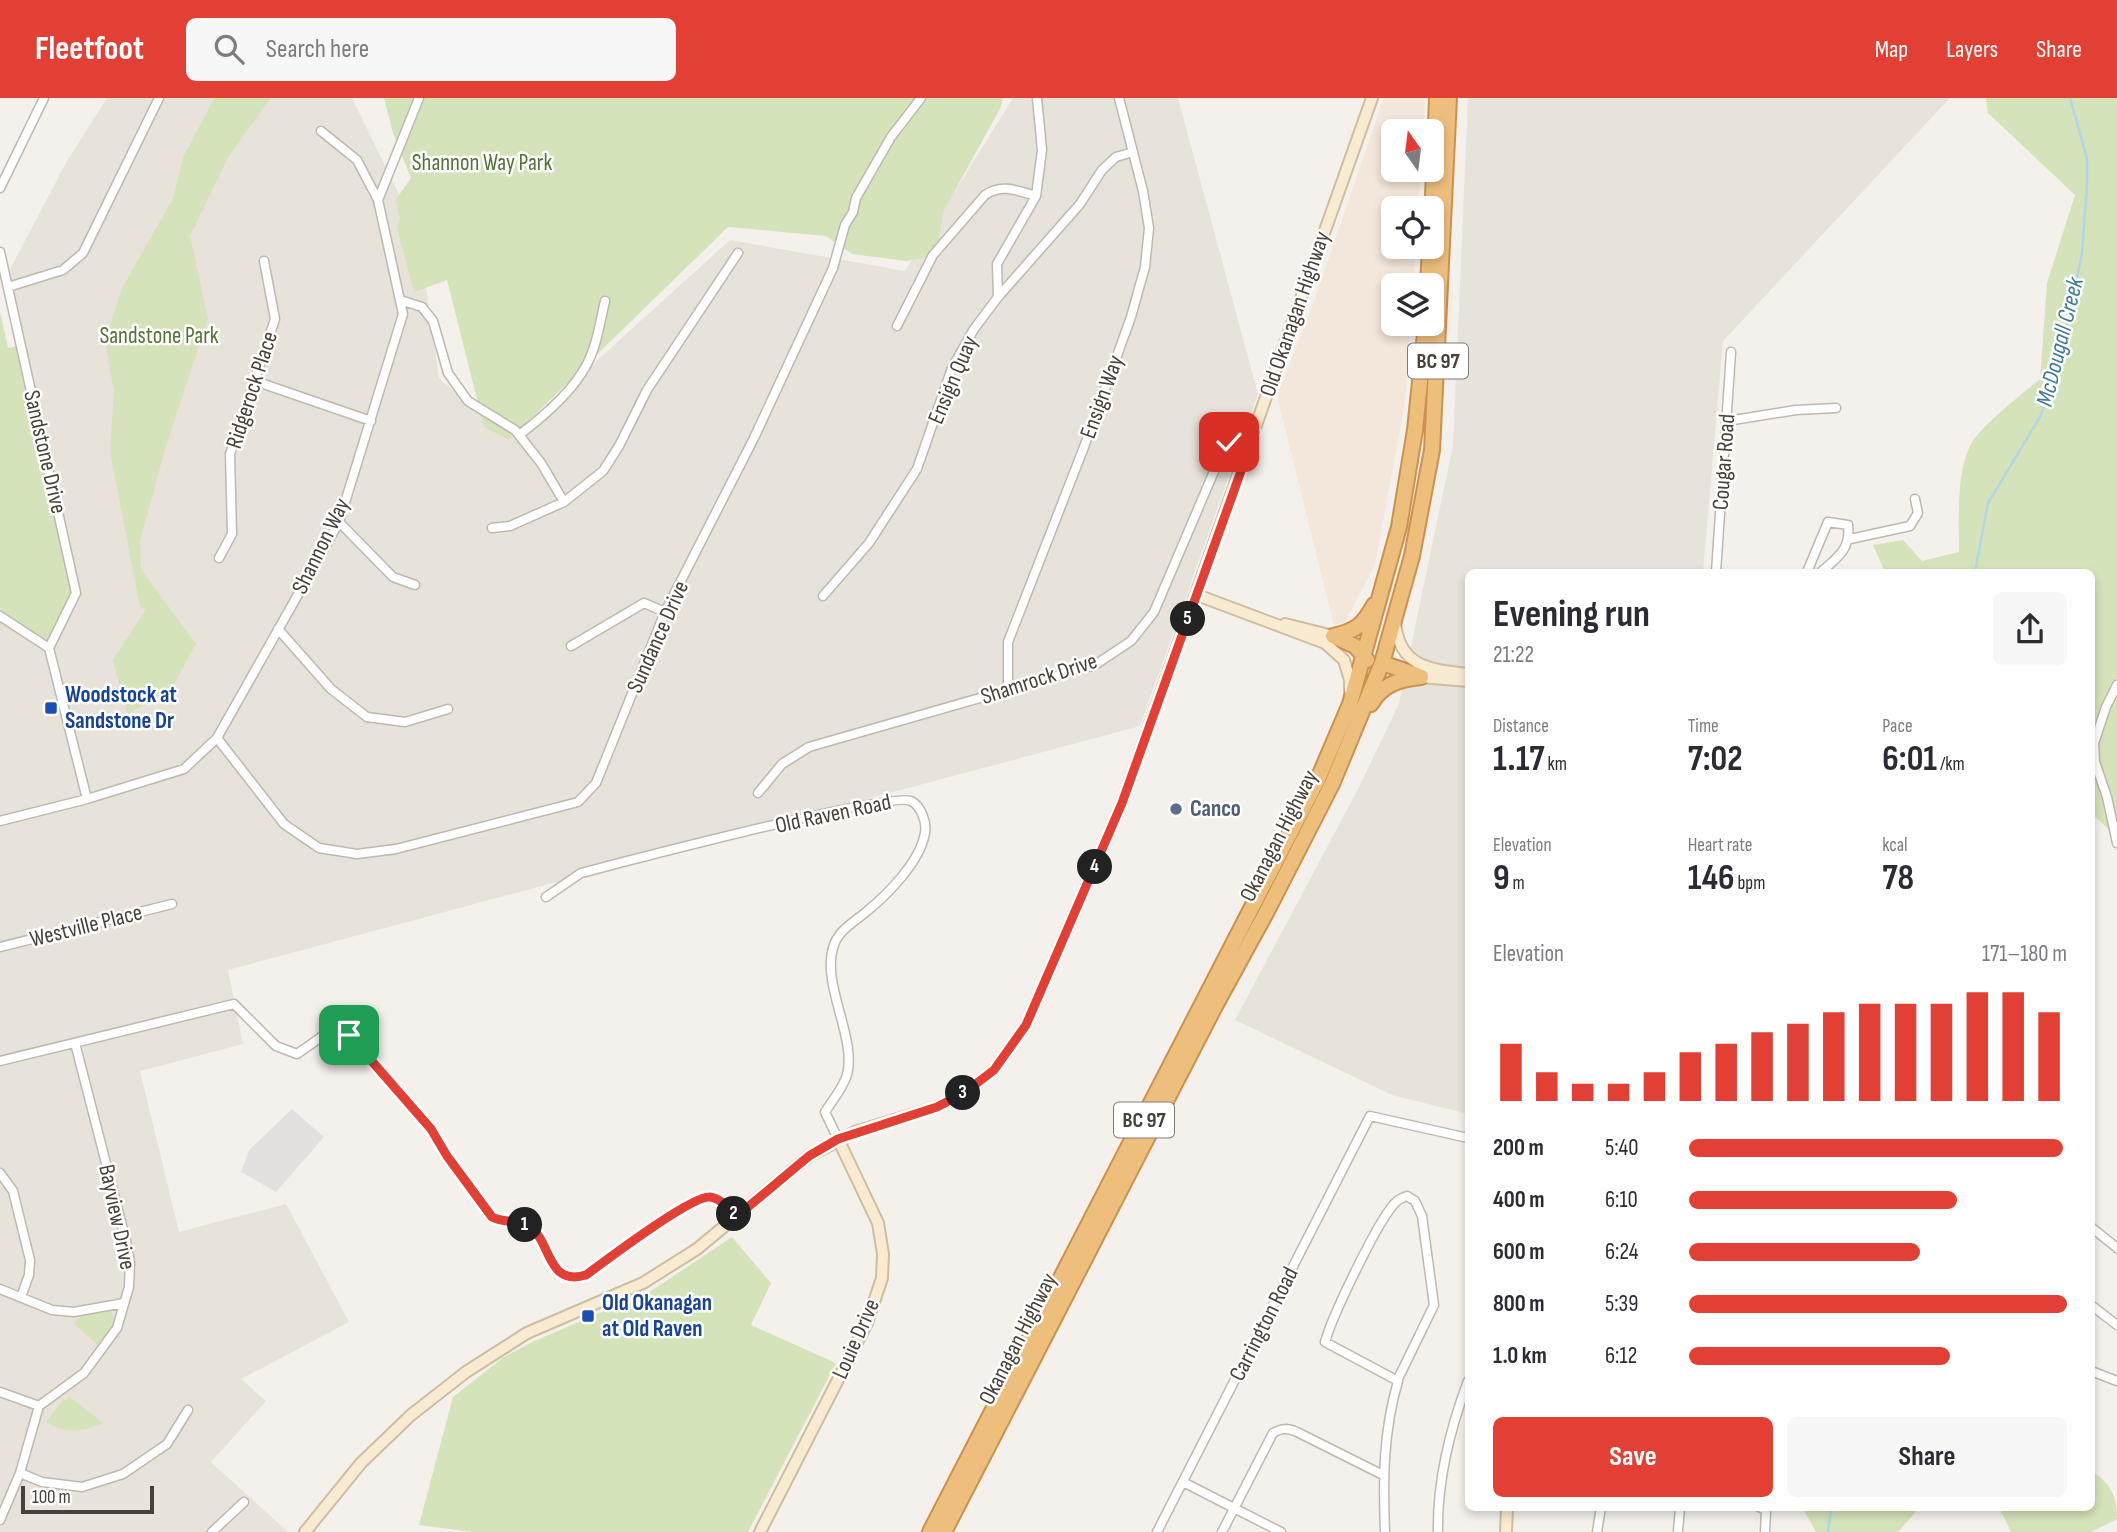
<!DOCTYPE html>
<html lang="en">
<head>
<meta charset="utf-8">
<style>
  :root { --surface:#fff; --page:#f7f7f7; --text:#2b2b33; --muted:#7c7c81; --accent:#e23f35 }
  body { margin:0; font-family:"Sofia Sans Condensed",sans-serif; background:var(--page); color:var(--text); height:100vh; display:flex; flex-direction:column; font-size:26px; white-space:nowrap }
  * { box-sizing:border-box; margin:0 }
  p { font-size:23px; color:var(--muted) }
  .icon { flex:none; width:38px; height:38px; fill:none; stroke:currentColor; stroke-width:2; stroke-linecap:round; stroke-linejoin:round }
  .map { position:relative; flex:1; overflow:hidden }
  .drawer { position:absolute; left:1465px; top:471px; width:630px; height:942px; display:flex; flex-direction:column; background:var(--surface); border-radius:10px; box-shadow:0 4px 10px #0003 }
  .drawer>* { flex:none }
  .needle { width:46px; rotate:346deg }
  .buttons { position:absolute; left:1381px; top:21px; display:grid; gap:14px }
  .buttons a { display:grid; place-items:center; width:63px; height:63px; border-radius:10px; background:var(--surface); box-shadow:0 4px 10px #0003; font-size:35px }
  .scale { position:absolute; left:21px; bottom:18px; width:133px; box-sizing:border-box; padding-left:7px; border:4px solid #48413a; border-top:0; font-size:19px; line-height:24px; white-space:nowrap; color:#48413a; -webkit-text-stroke:5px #fff; paint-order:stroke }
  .pin { position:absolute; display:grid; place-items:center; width:60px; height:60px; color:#fff; margin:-30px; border-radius:14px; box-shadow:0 4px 10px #0006 }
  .km { position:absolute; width:35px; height:35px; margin:-18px; border-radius:50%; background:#222; color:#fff; font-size:19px; line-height:35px; text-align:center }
  .round { display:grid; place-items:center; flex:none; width:74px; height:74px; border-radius:10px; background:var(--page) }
  .head { display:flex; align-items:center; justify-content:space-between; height:119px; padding:0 28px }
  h1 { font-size:38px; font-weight:700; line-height:52px }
  .stats { display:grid; grid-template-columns:repeat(3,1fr); gap:10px; height:119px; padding:7px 28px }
  .stats div { display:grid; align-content:center }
  .stats b { font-size:35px; font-weight:700 }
  .stats small { font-size:19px; font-weight:400 }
  .stats p { font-size:19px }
  .chart { height:196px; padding:14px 28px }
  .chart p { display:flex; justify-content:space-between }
  .chart svg { width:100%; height:126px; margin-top:7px; stroke:var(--accent); stroke-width:6 }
  .cta { display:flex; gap:14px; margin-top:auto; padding:14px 28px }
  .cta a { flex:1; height:80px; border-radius:10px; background:var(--accent); color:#fff; font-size:28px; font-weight:700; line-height:80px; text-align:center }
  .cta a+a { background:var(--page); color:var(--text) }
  ul { padding:0 28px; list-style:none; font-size:23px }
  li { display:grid; grid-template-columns:112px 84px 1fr; align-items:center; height:52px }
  li i { height:18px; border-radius:9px; background:var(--accent) }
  header { display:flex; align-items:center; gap:42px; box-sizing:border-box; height:98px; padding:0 35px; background:var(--accent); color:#fff }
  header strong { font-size:33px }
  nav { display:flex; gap:38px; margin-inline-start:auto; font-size:24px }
  .search { width:490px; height:63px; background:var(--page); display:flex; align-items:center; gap:18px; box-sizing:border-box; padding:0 24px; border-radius:10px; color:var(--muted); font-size:26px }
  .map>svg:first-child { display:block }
  .residential { fill:#e7e2da }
  .commercial { fill:#f3e6da }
  .green { fill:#d4e3b9 }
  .parking { fill:#e3e1df }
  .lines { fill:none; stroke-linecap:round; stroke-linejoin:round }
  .stream { stroke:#b0d7e9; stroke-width:2.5 }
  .street-casing { stroke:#bfb8af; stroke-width:11 }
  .secondary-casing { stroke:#cebea1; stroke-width:14 }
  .highway-casing { stroke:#cc924d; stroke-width:18 }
  .street { stroke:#fff; stroke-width:8 }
  .secondary { stroke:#f9ebd1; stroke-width:10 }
  .highway { stroke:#eebe7d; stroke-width:14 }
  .route-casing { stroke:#fff; stroke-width:14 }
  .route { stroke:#e23f35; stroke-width:9 }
  .transit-dot { fill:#1a4fb4; stroke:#fff; stroke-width:2.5 }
  .service-dot { fill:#5c6f8a; stroke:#fff; stroke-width:2.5 }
  .labels { text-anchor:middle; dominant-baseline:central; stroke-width:5; stroke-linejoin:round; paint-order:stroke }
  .shield { fill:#fff; stroke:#7f7a75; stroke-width:2 }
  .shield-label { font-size:21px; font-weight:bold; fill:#48413a }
  .park-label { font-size:23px; fill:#517333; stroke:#fff }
  .street-label { font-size:23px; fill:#48413a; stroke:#fff }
  .transit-label { font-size:23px; font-weight:bold; fill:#164399; stroke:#fff; text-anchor:start }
  .service-label { font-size:23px; font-weight:bold; fill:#4e5e75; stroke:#fff; text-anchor:start }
  .water-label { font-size:24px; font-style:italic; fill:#3a7999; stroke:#fff }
</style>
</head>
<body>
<header>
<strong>Fleetfoot</strong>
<div class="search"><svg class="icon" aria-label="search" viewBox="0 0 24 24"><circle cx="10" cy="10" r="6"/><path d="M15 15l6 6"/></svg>Search here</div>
<nav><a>Map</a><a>Layers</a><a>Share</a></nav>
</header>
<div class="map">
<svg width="2117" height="1434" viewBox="0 0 2117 1434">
  <rect width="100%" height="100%" fill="#f4f1ec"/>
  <path class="residential" d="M 107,0 L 214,0 L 183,59 L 173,100 L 122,190 L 188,121 L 195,101 L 271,0 L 352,0 L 418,135 L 439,280 L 509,342 L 730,142 L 905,173 L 1013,0 L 1178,0 L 1258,296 L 1140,628 L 228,872 L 243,946 L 140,973 L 179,1134 L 286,1106 L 349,1224 L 241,1281 L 266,1303 L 211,1364 L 288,1434 L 0,1434 L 0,526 L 53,550 L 8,175 L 67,63 Z
    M 1468,0 L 1950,0 L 1723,243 L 1703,474 L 1468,474 L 1468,1016 L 1392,997 L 1235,922 L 1359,689 L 1399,606 L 1453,347 Z"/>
  <path class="commercial" d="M 1384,0 L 1425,0 L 1424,33 L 1393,33 L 1393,72 L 1421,72 L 1418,110 L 1393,110 L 1393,149 L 1416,149 L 1413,187 L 1393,187 L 1393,226 L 1410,226 L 1405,305 L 1375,466 L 1345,524 L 1334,527 L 1277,298 L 1310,214 Z"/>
  <path class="green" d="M 214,0 L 271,0 L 229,58 L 190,138 L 208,221 L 165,351 L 140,443 L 141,471 L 196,546 L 170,593 L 127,616 L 113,562 L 146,511 L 140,509 L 110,353 L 114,294 L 105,243 L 122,190 L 173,100 L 183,59 Z
    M 384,0 L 1003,0 L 1001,9 L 943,114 L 938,151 L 932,158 L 906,163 L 852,156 L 826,138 L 728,129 L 509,342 L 484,329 L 447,182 L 414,194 L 397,130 L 400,121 L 396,101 L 411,80 L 393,35 Z
    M 1986,0 L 2117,0 L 2117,739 L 2091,715 L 2091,474 L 1885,474 L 1873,447 L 1903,442 L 1922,463 L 1959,454 C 1959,423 1956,376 1970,348 C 1978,330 2023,295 2040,281 L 2047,185 L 2075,97 L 1988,15 Z
    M 0,213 L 8,250 L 21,247 L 73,486 L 53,550 L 0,526 Z
    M 732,1139 L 771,1185 L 751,1227 L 836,1265 L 748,1434 L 472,1434 L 419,1427 L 453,1299 L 504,1259 L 532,1244 L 651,1193 Z
    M 101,1210 L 111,1212 L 117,1230 L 102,1250 L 74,1226 C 81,1216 89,1212 101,1210 Z
    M 70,1299 L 103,1325 C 82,1334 66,1336 46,1324 L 61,1304 Z
    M 2091,1372 C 2111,1387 2117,1397 2117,1421 L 2091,1434 L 2011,1434 L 1999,1409 L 2091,1409 Z
    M 1802,1409 L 1920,1409 L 1898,1434 L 1816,1434 Z"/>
  <path class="parking" d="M 292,1011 L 324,1039 L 276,1094 L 241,1074 L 249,1052 Z"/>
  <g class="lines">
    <path class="stream" d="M 1975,474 L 1988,405 L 2040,319 L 2060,265 L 2082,155 L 2087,87 L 2087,60 L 2070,0
      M 1828,1434 L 1831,1409"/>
    <g class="street-casing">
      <path id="street" d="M 0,90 L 44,0
        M 378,102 L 419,0
        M 0,154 L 76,495 L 49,550
        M 8,189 L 63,172 L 83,155 L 159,0
        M 998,199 L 997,166 L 1036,98 L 1042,52 L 1037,0
        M 400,202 L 422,209 L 433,223 L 448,275 L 468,303 L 515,332 L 541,365 L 564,404
        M 897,228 L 933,157 L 985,97 C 1002,85 1018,93 1036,98
        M 255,283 L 371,323
        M 1727,323 L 1796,312 L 1836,310
        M 519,337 C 543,319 573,293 587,266 C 597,247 600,224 605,203
        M 339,424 L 393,479 L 415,487
        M 492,430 L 510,428 L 564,404 L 603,373 L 619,348 L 647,292 L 738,155
        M 1850,441 L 1910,428 L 1918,415 L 1915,401
        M 219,460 L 232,436 L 230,356 L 275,221 L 264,163
        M 1716,474 L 1731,254
        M 1807,474 L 1828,424 L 1848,427 C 1851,451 1838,459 1821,474
        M 823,498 L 869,445 L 917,371 L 952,270 L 974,231 L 998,199 L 1080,106 L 1102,72 L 1116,59 L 1133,54
        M 0,518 L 49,550 L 87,701
        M 278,531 L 331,591 L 367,619 L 405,624 L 448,611
        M 571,548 L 644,505 L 665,514
        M 2117,587 L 2106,609 L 2094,645 L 2095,664 L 2107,699 L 2117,745
        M 1008,592 L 1008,544 L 1084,349 L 1131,219 L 1145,169 L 1149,130 L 1143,93 L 1119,0
        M 217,640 L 284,726 L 319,750 L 357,756 L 396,751 L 578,704 L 596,685 L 665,514 L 754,340 L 833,170 L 845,127 L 853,114 L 856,100 L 891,39 L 921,0
        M 758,695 L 782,666 L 809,649 L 1095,567 L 1131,543 L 1154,514 L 1224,350 C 1232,340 1241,335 1255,334
        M 0,723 L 87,701 L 184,671 L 217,640 L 339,424 L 403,216 L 378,102 L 357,62 L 321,33
        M 546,799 L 581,775 C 620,765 893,693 911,703 C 921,708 927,724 925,735 C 920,764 888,796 866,814 C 854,824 839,832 834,847 C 820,885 857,939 847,977 C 843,990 832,1003 825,1014 L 838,1041
        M 0,849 L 172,806
        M 0,963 L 234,906 L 276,948 L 297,956 L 324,937 L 341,932 L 349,938 L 431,1031 L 447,1058 L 492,1119 C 503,1125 519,1122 529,1128 C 552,1143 545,1189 586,1177 C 605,1163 691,1097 710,1099 C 721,1100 729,1112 736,1119
        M 0,1075 L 13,1093 L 30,1162 L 29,1177 L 21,1199
        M 2091,1129 L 2117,1150
        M 0,1191 L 52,1212 L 74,1214 L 124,1205
        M 2091,1207 L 2117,1227
        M 2091,1273 L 2117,1283
        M 0,1294 L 39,1308
        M 20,1375 L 42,1384 L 82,1389 L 123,1376 L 167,1346 L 188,1312
        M 1183,1384 L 1281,1434
        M 1759,1409 L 1766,1412 L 1765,1434
        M 0,1422 L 20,1375 L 39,1308 L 84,1275 L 117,1230 L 129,1189 L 130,1164 L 126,1143 L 75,945
        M 212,1434 L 244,1404
        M 1157,1434 L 1370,1018 L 1468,1040
        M 1222,1434 L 1273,1335 C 1282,1330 1287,1330 1297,1334 L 1383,1377
        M 1385,1434 C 1383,1381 1383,1335 1398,1283 L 1325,1244 C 1332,1219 1379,1119 1397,1103 C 1398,1102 1406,1098 1407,1098 L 1415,1103 L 1422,1118 L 1434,1207 L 1398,1281
        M 1438,1434 C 1437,1383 1450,1331 1468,1283
        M 1597,1434 L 1601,1409
        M 1678,1434 L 1680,1409"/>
    </g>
    <g class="secondary-casing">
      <path id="secondary" d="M 1197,497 L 1325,545 L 1344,562 L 1350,582 L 1350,593
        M 1395,524 C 1399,569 1430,572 1468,576
        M 1285,526 L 1333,538
        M 1421,579 L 1468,583
        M 305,1434 L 361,1365 L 411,1317 L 466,1274 L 527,1235 L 643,1185 L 697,1151 L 809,1058 L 855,1034 L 937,1009 L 964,995 L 994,972 L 1026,927 L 1122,705 L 1372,0
        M 760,1434 L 867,1225 L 882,1180 L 883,1156 L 878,1125 L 838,1041
        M 1506,1434 L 1507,1409"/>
    </g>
    <g class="highway-casing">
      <path id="highway" d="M 1432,123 L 1437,0
        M 1428,187 L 1430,149
        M 1333,538 L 1355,548 L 1367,562
        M 1333,538 C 1356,533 1363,527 1374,507
        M 1382,565 L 1417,577
        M 1371,606 C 1382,586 1400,581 1421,579
        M 930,1434 L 1318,681 L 1350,606 L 1399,429 L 1415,332 L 1426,226
        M 944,1434 L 1214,910 L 1266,815 L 1332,686 L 1382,565 L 1412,458 L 1432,352 L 1449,0"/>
    </g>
    <use href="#street" class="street"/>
    <use href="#secondary" class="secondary"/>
    <use href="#highway" class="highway"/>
  </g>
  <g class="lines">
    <g class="route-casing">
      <path id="route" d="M 349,937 L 431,1031 L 447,1058 L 492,1119 C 503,1125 519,1122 529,1128 C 552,1143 546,1189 586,1177 C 605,1163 692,1097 710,1099 C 721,1100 729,1112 736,1119 L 809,1058 L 838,1041 L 937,1009 L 964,995 L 994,972 L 1026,927 L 1122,705 L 1255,334 L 1245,334 L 1229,344"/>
    </g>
    <use href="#route" class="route"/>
  </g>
  <g class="transit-dot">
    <rect x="44" y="603" width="14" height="14" rx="3.5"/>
    <rect x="581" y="1211" width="14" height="14" rx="3.5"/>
  </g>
  <circle class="service-dot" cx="1176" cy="711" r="7"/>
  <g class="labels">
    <g class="shield">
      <rect x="1408" y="245.5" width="60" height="35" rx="5"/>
      <rect x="1114" y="1004.5" width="60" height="35" rx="5"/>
    </g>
    <g class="shield-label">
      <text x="1438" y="263">BC 97</text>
      <text x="1144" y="1022">BC 97</text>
    </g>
    <g class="park-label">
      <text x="482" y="65">Shannon Way Park</text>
      <text x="159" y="238">Sandstone Park</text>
    </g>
    <g class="street-label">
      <text transform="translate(1295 216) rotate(-71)">Old Okanagan Highway</text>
      <text transform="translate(953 282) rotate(-67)">Ensign Quay</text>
      <text transform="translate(252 292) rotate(-72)">Ridgerock Place</text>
      <text transform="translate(1102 299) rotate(-70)">Ensign Way</text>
      <text transform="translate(45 354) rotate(77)">Sandstone Drive</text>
      <text transform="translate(1724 364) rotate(-86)">Cougar Road</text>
      <text transform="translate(321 448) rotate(-64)">Shannon Way</text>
      <text transform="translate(658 539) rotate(-66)">Sundance Drive</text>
      <text transform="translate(1039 581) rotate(-18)">Shamrock Drive</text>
      <text transform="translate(833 716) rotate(-12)">Old Raven Road</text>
      <text transform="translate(1279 738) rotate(-63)">Okanagan Highway</text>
      <text transform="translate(86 828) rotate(-14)">Westville Place</text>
      <text transform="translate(117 1119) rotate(78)">Bayview Drive</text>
      <text transform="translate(1264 1226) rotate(-63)">Carrington Road</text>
      <text transform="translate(856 1241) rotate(-66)">Louie Drive</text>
      <text transform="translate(1018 1241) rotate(-63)">Okanagan Highway</text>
    </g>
    <g class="transit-label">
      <text x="65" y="597">Woodstock at<tspan x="65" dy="26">Sandstone Dr</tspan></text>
      <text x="602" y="1205">Old Okanagan<tspan x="602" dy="26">at Old Raven</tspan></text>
    </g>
    <g class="service-label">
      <text x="1190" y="711">Canco</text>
    </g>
    <g class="water-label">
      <text transform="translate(2060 244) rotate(-76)">McDougall Creek</text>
    </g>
  </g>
</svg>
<div class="buttons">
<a><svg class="needle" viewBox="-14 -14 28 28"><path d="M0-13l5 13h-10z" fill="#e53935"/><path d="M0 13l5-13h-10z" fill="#7c7c81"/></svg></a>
<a><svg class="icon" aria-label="locate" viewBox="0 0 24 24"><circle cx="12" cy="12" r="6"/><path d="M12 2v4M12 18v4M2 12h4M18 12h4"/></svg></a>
<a><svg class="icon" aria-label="layers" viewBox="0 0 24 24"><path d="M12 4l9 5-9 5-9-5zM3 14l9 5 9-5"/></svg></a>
</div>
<div class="scale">100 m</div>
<div class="pin" style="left:349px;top:937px;background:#1e9e55"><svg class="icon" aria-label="arrive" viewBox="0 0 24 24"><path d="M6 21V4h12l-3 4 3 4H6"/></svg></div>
<div class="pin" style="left:1229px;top:344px;background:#d93025"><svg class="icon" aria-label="check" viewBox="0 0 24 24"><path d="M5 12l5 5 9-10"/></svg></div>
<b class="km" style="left:525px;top:1127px">1</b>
<b class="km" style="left:734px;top:1116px">2</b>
<b class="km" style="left:963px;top:995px">3</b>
<b class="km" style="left:1095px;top:769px">4</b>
<b class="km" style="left:1188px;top:521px">5</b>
<section class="drawer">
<div class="head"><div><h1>Evening run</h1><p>21:22</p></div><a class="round"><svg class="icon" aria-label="share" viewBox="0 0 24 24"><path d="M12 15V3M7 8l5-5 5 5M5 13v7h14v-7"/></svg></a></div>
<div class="stats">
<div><p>Distance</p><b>1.17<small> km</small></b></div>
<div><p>Time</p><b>7:02</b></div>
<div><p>Pace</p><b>6:01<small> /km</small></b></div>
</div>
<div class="stats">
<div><p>Elevation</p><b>9<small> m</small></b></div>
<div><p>Heart rate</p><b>146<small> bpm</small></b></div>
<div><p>kcal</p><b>78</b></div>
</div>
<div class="chart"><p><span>Elevation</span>171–180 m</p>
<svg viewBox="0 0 160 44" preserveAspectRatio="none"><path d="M5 44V24M15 44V34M25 44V38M35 44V38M45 44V34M55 44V27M65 44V24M75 44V20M85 44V17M95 44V13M105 44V10M115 44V10M125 44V10M135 44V6M145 44V6M155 44V13"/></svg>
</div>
<ul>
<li><b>200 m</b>5:40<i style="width:99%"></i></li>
<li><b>400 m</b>6:10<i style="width:71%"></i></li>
<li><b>600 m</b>6:24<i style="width:61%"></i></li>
<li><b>800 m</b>5:39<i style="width:100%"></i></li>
<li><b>1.0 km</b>6:12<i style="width:69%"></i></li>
</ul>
<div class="cta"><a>Save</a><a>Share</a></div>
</section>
</div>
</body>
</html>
